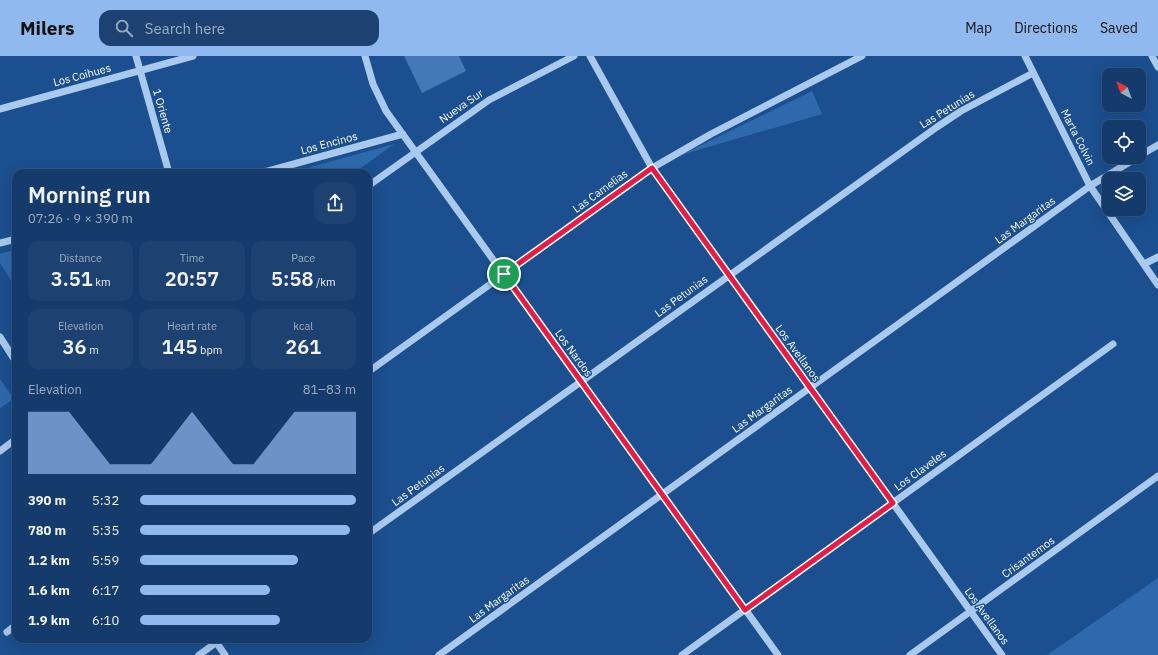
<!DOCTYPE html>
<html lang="en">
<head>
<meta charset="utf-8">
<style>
  :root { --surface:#143b6b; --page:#1d4271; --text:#f1f3f6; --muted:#9dadc1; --line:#33557e; --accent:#90b9f0 }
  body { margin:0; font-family:"IBM Plex Sans",sans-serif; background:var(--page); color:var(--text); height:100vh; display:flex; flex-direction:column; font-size:15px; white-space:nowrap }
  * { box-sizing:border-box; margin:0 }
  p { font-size:13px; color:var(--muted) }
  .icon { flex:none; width:22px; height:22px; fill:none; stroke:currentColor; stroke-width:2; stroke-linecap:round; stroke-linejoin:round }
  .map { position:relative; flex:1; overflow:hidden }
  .panel { position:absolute; left:12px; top:113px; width:360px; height:474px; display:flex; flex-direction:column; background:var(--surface); border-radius:12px; box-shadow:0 4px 16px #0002,0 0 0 1px var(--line) }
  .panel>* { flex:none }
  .needle { width:26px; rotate:319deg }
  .buttons { position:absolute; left:1102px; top:12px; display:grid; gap:8px }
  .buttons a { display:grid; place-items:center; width:44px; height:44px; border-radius:8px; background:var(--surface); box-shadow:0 4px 16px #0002,0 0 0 1px var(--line); font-size:20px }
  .pin { position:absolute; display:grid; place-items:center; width:34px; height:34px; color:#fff; margin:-17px; border:2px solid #fff; border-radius:50%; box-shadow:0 1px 4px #0007 }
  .round { display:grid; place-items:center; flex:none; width:42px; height:42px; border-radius:12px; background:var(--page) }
  .summary { display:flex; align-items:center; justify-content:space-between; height:68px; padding:0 16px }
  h1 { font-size:22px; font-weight:600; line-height:30px }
  .figures { display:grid; grid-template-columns:repeat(3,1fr); gap:6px; height:68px; padding:4px 16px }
  .figures div { display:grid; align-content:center; border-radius:10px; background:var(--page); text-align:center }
  .figures b { font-size:20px; font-weight:600 }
  .figures small { font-size:11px; font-weight:400 }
  .figures p { font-size:11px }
  .chart { height:112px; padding:8px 16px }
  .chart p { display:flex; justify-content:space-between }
  .chart svg { width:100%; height:72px; margin-top:4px; fill:var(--accent); opacity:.7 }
  ul { padding:0 16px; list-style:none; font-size:13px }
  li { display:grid; grid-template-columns:64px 48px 1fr; align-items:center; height:30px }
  li i { height:10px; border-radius:5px; background:var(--accent) }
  header { display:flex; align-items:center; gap:24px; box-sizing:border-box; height:56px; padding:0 20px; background:var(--accent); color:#111 }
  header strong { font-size:19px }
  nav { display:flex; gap:22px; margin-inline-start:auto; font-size:14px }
  .search { width:280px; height:36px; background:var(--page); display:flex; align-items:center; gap:10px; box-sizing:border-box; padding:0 14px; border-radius:12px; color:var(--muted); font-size:15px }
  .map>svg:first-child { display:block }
  .green { fill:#2e69ad }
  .building { fill:#4478b7 }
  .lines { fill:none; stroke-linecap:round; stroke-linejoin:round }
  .minor { stroke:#a9c9ee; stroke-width:7 }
  .route-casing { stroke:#fff; stroke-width:8 }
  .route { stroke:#e11d48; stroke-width:5 }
  .labels { text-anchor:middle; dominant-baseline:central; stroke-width:3; stroke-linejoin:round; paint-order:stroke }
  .street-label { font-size:11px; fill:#fff; stroke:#1b4f8f }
</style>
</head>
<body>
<header>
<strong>Milers</strong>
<div class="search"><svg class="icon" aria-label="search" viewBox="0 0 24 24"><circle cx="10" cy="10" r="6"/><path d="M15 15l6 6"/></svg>Search here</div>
<nav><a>Map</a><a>Directions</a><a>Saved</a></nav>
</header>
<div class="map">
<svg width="1158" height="599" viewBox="0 0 1158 599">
  <rect width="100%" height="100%" fill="#1b4f8f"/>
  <path class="green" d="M 812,35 L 822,58 L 681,99 Z
    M 394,88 L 354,117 L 289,117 Z
    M 16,193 L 16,232 L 0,207 L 0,198 Z
    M 0,323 L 14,343 L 0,352 Z
    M 1158,522 L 1158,599 L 1047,599 Z"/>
  <path class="building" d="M 404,0 L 459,0 L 466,15 L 422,37 Z"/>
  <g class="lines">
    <path class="minor" d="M 136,0 L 169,117
      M 365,0 L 373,28 L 386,55 L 778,599
      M 590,0 L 652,112 L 1002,599
      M 1025,0 L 1090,130 L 1158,229
      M 1152,0 L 1158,11
      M 0,53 L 193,0
      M 1139,100 L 1158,89
      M 261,117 L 403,78
      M 368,130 L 489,44 L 574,0
      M 0,187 L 16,183
      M 1144,208 L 1158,201
      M 0,281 L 16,306
      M 368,316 L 652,112 L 711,78 L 862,0
      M 0,395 L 16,383
      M 368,478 L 937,71 L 961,55 L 1033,17
      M 7,576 L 16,569
      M 214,583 L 225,599
      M 199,599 L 221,583
      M 439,599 L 1090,130 L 1138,101
      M 682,599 L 1113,288
      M 910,599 L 1158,420"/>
  </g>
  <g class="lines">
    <g class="route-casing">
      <path id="route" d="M 652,112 L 893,447 L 745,554 L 504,218 Z"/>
    </g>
    <use href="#route" class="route"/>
  </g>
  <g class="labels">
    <g class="street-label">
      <text transform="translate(82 19) rotate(-15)">Los Coihues</text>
      <text transform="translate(461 50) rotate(-35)">Nueva Sur</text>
      <text transform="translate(947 53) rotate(-32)">Las Petunias</text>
      <text transform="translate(163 55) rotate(74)">1 Oriente</text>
      <text transform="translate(1078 81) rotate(63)">Marta Colvin</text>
      <text transform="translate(329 87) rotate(-15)">Los Encinos</text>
      <text transform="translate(600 135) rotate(-36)">Las Camelias</text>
      <text transform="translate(1025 164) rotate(-36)">Las Margaritas</text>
      <text transform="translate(681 240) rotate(-36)">Las Petunias</text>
      <text transform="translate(574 297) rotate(54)">Los Nardos</text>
      <text transform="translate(798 297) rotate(54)">Los Avellanos</text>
      <text transform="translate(762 353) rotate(-36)">Las Margaritas</text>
      <text transform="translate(920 414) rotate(-36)">Los Claveles</text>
      <text transform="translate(418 429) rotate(-36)">Las Petunias</text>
      <text transform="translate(1028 501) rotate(-36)">Crisantemos</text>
      <text transform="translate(499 543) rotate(-36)">Las Margaritas</text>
      <text transform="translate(987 560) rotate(54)">Los Avellanos</text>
    </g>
  </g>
</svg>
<div class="buttons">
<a><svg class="needle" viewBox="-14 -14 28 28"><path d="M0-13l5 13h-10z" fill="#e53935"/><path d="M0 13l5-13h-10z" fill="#9dadc1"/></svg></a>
<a><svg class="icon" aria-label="locate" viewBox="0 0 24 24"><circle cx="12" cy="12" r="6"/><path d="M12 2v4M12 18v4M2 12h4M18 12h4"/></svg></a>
<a><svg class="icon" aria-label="layers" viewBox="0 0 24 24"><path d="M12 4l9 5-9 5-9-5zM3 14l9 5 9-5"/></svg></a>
</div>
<div class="pin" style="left:504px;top:218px;background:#1e9e55"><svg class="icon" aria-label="arrive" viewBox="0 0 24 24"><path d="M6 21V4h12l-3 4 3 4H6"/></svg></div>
<section class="panel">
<div class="summary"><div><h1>Morning run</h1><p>07:26 · 9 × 390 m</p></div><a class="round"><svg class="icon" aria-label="share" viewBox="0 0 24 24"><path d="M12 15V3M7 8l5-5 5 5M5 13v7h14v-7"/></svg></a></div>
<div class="figures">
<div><p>Distance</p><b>3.51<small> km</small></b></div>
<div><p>Time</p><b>20:57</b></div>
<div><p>Pace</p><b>5:58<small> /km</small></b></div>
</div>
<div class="figures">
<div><p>Elevation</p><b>36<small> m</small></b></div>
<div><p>Heart rate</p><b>145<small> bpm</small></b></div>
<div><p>kcal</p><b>261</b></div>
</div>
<div class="chart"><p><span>Elevation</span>81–83 m</p>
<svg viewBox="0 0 160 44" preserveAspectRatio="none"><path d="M0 44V6L10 6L20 6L30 22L40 38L50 38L60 38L70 22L80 6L90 22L100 38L110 38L120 22L130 6L140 6L150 6L160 6V44z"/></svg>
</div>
<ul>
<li><b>390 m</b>5:32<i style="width:100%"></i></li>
<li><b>780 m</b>5:35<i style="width:97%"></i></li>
<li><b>1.2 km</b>5:59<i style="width:73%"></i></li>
<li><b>1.6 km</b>6:17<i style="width:60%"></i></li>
<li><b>1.9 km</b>6:10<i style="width:65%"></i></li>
</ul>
</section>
</div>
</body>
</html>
